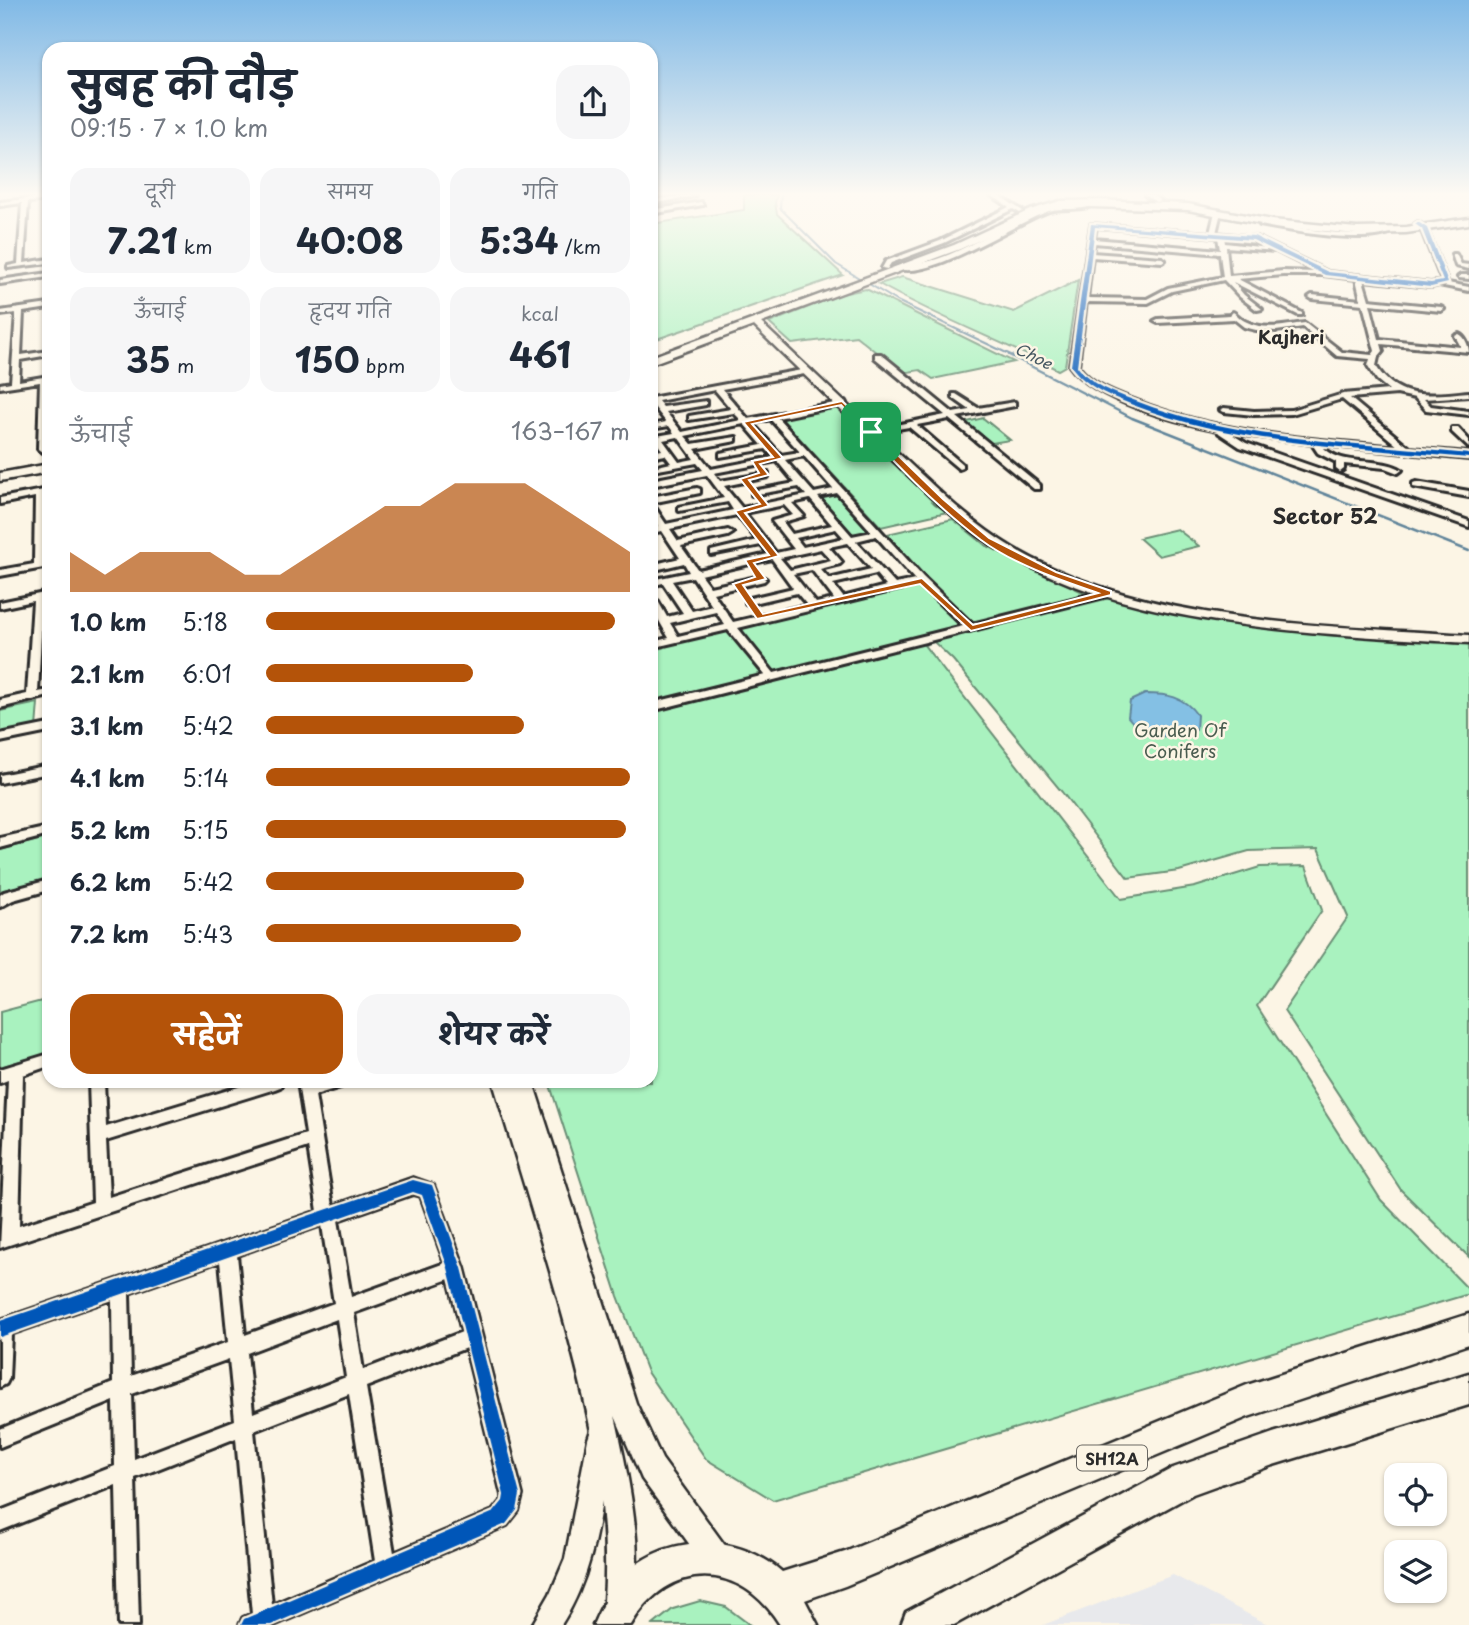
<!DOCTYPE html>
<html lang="hi">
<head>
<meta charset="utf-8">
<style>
  :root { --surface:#fff; --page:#f6f6f7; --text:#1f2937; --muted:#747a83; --accent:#b45309 }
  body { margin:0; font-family:"Playpen Sans","Playpen Sans Deva",sans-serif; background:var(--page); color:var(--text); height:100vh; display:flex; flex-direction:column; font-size:26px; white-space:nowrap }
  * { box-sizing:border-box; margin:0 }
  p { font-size:23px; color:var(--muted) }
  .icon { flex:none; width:38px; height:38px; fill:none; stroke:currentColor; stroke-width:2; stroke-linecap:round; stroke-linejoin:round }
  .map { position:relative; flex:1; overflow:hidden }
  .sheet { position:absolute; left:42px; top:42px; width:616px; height:1046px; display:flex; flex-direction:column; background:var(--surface); border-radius:21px; box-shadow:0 2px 5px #0004 }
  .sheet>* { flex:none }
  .fabs { position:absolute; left:1384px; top:1463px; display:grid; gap:14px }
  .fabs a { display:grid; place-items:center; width:63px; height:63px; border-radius:14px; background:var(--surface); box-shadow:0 2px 5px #0004; font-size:35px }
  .pin { position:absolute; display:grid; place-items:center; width:60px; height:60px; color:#fff; margin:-30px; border-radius:14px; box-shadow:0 4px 10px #0006 }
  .round { display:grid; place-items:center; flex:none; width:74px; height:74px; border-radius:21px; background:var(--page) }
  .head { display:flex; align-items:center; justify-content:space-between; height:119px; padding:0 28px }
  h1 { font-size:38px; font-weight:700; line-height:52px }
  .stats { display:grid; grid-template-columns:repeat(3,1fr); gap:10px; height:119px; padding:7px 28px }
  .stats div { display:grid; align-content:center; border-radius:18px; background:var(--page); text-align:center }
  .stats b { font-size:35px; font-weight:700 }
  .stats small { font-size:19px; font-weight:400 }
  .stats p { font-size:19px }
  .chart { height:196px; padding:14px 28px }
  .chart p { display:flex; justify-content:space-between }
  .chart svg { width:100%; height:126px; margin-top:7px; fill:var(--accent); opacity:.7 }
  .action { display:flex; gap:14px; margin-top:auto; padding:14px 28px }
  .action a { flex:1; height:80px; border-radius:21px; background:var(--accent); color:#fff; font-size:28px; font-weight:700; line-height:80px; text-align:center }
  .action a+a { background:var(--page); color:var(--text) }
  ul { padding:0 28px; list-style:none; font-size:23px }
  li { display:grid; grid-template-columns:112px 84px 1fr; align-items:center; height:52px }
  li i { height:18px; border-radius:9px; background:var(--accent) }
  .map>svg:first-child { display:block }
  .built { fill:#e8e9ec }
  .green { fill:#a9f2bf; stroke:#6a8e75; stroke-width:2 }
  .water { fill:#84c0e4; stroke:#60849a; stroke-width:2 }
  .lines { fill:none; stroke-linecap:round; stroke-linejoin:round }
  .stream-far1 { stroke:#60849a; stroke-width:2 }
  .stream { stroke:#60849a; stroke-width:2.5 }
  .minor-casing { stroke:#2b2b2b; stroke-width:6 }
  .tertiary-casing { stroke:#2b2b2b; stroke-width:5 }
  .secondary-casing { stroke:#2b2b2b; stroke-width:5 }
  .primary-casing { stroke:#2b2b2b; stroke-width:5 }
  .minor { fill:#fcf5e5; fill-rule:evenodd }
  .tertiary { fill:#fcf5e5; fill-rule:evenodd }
  .secondary { fill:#fcf5e5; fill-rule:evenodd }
  .primary { fill:#fcf5e5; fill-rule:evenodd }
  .cycleway-casing { stroke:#fcf5e5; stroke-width:5 }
  .cycleway { fill:#0057b8; fill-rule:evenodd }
  .route { fill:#b45309; stroke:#fff; stroke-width:2; fill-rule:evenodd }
  .labels { text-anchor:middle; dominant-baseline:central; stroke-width:5; stroke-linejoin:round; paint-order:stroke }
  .far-water-label { font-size:16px; font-style:italic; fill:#465862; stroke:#fcf5e5 }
  .shield { fill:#fcf5e5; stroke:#6a6863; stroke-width:2 }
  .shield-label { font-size:16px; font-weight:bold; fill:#2b2b2b }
  .far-quarter-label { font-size:18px; font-weight:bold; fill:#2b2b2b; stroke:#fcf5e5 }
  .park-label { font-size:18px; fill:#4a5d50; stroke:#fcf5e5 }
  .far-district-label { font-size:21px; font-weight:bold; fill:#2b2b2b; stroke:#fcf5e5 }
</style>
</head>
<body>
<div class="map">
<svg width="1469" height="1625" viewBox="0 0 1469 1625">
  <rect width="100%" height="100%" fill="#fcf5e5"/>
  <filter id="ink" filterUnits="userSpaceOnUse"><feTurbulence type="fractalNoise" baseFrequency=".0143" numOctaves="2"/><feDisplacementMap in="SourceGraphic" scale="14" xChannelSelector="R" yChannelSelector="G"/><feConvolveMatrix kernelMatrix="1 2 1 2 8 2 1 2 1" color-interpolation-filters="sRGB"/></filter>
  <g filter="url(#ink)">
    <path class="built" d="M 1173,1575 L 1269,1625 L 1043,1625 Z"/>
    <path class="green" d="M 744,195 L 777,195 L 775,203 L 777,214 L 843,275 L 651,341 L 651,224 L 744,210 Z
      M 902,277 L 1014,312 L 1078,280 L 1065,366 L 1058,370 C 999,340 937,317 879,284 Z
      M 866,289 L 1014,362 L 933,379 L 920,370 L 902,373 L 856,336 L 792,344 L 769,323 L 841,294 Z
      M 838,406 L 935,504 L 947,512 L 881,527 L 781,418 Z
      M 983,418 L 1010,440 L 986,444 L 963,423 Z
      M 840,490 L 879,533 L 850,539 L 812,496 Z
      M 953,519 L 985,545 L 1087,594 L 974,623 L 930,582 L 887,534 Z
      M 1177,529 L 1199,546 L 1159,556 L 1139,538 Z
      M 924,582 L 970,632 L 1113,596 L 1174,611 L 1469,643 L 1469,1257 L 1401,1190 L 1284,1011 L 1348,917 L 1318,849 L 1249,851 L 1179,871 L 1128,878 L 1062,792 L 953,660 L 934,642 L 924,645 L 1121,899 L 1195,887 L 1260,867 L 1306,866 L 1322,910 L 1257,1006 L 1381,1200 L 1469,1290 L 1469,1294 L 773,1500 L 706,1459 L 647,1372 L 618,1296 L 549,1082 L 651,1082 L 651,646 Z
      M 38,703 L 36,728 L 0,736 L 0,711 Z
      M 49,837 L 49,879 L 0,891 L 0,850 Z
      M 49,999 L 49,1053 L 0,1067 L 0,1012 Z
      M 700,1601 L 726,1607 L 750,1625 L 653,1625 L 673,1609 Z"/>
    <path class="water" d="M 1145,694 C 1167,694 1184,696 1197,715 L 1196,730 C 1172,741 1145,739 1128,717 L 1130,701 Z"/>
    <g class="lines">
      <path class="stream-far1" d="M 781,195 L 780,208 L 836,264 L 897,301 L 1013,356"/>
      <path class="stream" d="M 1009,355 L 1132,418 L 1469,551"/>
      <g class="minor-casing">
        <path id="minor" d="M 687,195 L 695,196 L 651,204 L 651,200 Z
          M 991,195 L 998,195 L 1023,211 L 1020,213 L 1013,209 L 944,243 L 891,263 L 887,269 L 882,268 L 886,261 L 940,241 L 1009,207 Z
          M 1145,195 L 1152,195 L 1161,201 L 1156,202 Z
          M 49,196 L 49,200 L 28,202 L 24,263 L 49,259 L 49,263 L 8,268 L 8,266 L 18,264 L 22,203 L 0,206 L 0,202 Z
          M 701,202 L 703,205 L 651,214 L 651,210 Z
          M 1074,204 L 1091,206 C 1079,211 1062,207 1049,211 C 1012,224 929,282 895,268 C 907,263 924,264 937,259 C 984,243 1023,207 1074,204 Z
          M 1218,210 L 1221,212 L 1216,233 L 1256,237 L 1328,272 L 1431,283 L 1442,281 L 1421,229 L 1415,224 L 1418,222 L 1426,227 L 1448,283 L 1469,287 L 1469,291 L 1439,285 L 1431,287 L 1363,280 L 1369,300 L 1441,307 L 1444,309 L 1441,311 L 1370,304 L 1379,339 L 1461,347 L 1455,336 L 1459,334 C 1465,336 1469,347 1469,352 L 1381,344 L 1383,351 L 1378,357 L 1376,366 C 1398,402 1433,395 1469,392 L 1469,396 L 1424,399 L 1431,406 L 1469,411 L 1469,415 L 1426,410 L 1415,398 L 1397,394 L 1350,398 L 1410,448 L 1469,453 L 1469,459 L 1321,445 C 1341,469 1378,455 1402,470 L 1398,473 L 1385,468 L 1344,464 L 1344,469 L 1340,472 L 1336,469 L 1336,462 L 1318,453 L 1312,444 L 1230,433 L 1246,443 L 1469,521 L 1469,527 L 1240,447 L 1219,433 L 1218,430 C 1177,422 1095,401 1070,366 L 1091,224 L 1210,233 L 1215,212 ZM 1096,227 L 1218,237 L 1220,250 L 1094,239 ZM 1224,237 L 1253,240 L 1268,248 L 1225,243 ZM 1094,243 L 1220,254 L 1223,277 L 1168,288 L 1147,299 L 1087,298 L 1092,257 L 1162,262 L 1165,260 L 1162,258 L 1092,253 ZM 1226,247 L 1276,251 L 1318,272 L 1283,271 L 1229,276 ZM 1283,275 L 1323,275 L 1356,279 L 1361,300 L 1312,295 L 1309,297 L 1312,299 L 1363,304 L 1375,351 L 1372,355 L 1342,352 L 1305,323 C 1287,325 1264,331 1247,322 C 1241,320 1238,315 1233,312 L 1230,315 L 1158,319 L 1154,321 L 1158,323 L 1234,319 L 1244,327 L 1256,330 L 1276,331 L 1303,327 L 1337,356 L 1370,359 L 1368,366 L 1377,380 L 1389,390 L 1343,394 L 1291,410 L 1254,411 L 1224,408 L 1220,410 L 1224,412 L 1254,415 L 1292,414 L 1342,399 L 1399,447 C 1310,439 1221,434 1137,401 C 1116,393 1092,385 1078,366 L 1086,302 L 1148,303 L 1172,291 L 1224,280 L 1240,297 L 1257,310 L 1262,309 L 1244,295 L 1233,282 L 1298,315 L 1302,315 L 1302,313 L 1238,279 Z
          M 1262,222 C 1301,228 1353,240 1391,229 L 1394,231 C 1367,245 1291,231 1260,225 Z
          M 1452,254 L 1456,254 L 1461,264 L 1469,265 L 1469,269 L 1456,266 Z
          M 49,273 L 49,277 L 0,284 L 0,280 Z
          M 1461,275 L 1469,275 L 1469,279 L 1459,278 L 1458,277 Z
          M 49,304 L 49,308 L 23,312 L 21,355 L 49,351 L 49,355 L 20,360 L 19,381 L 49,376 L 46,449 L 42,452 L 38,449 L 40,382 L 0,388 L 0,384 L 11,382 L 16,313 L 0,315 L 0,311 Z
          M 875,354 L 881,354 L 953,413 L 970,410 L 953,398 L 953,394 L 956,394 L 978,408 L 1015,402 L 1015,406 L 957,417 L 1040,485 L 1040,489 L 1034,489 L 949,419 L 917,425 L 962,464 L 962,468 L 959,469 L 909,427 L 868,434 L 868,430 L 871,430 L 945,415 L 875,358 Z
          M 807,369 L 811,371 L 810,373 L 722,389 L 748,419 L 845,401 L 846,403 L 842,405 L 778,418 L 923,577 L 972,624 L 1108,590 L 1112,591 L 1112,595 L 651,711 L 651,703 L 765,675 L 728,630 L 651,648 L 651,642 L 669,638 L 651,607 L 651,601 L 658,601 L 667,617 L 683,613 L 663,583 L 651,586 L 651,580 L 689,572 L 684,563 L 651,571 L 651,565 L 680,558 L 662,531 L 651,533 L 651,527 L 658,526 L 651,515 L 651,505 L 654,506 L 666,524 L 733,510 L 728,502 L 679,511 L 679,507 L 724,498 L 707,475 L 651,486 L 651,480 L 703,470 L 697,463 L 653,471 L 653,467 L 671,463 L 665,455 L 651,458 L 651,452 L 662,450 L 656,442 L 651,443 L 651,437 L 674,433 L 669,426 L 651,429 L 651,425 L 666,422 L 651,403 L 651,398 ZM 715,390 L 731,409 L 689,416 L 689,420 L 734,413 L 741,420 L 682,432 L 666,412 L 706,405 L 706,401 L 663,407 L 658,401 ZM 771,419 L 771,420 L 800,452 L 781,455 L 752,423 ZM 744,424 L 762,445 L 720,453 L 720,457 L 766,449 L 773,457 L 711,469 L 695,449 L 736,441 L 736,437 L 692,444 L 685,436 ZM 678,437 L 694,459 L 679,462 L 663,440 ZM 804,456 L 833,489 L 814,493 L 785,460 ZM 777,461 L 795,483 L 752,491 L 752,495 L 799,487 L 806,495 L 742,508 L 724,486 L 768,477 L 768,473 L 720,481 L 714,473 ZM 837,493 L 872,532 L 852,536 L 818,497 ZM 810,499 L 832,525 L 792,534 L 783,522 L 804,516 L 792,503 ZM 784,505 L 793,515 L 772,521 L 794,549 L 776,553 L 745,513 ZM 737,515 L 757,540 L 711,551 L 711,555 L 761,545 L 768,554 L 698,570 L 681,546 L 728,536 L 733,533 L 728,530 L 678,541 L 670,529 ZM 836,529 L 844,538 L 803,547 L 796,538 ZM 876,536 L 915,580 L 895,584 L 856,541 ZM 848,543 L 871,569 L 829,579 L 820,569 L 840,564 L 842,562 L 829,547 ZM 821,549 L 831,560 L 790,570 L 780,558 ZM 772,559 L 793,588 L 746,599 L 746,603 L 750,604 L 797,593 L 807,605 L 733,622 L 713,593 L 764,581 L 766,579 L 761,576 L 710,587 L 701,575 ZM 812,570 L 834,599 L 816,603 L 793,574 ZM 876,574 L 886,586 L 843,597 L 833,584 ZM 693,577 L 712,606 L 692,611 L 672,581 ZM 920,584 L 963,626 L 774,673 L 738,628 ZM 716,612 L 725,625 L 678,636 L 670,623 Z
          M 1452,428 L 1458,428 L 1469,440 L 1469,448 L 1452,432 Z
          M 1416,482 L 1469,491 L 1469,497 L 1413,487 L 1413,483 Z
          M 697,488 L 700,489 L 700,493 L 651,503 L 651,497 Z
          M 49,489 L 49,495 L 44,496 L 44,562 L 49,561 L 49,567 L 0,576 L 0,570 L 34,564 L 35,497 L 0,504 L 0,498 Z
          M 49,592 L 49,598 L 43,599 L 38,692 L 49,690 L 49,696 L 0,708 L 0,700 L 27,694 L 33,601 L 0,608 L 0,602 Z
          M 49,724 L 49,732 L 0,742 L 0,734 Z
          M 49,765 L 49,773 L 0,783 L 0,775 Z
          M 49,827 L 49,835 L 0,848 L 0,838 Z
          M 49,880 L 49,890 L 13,900 L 0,907 L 0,895 L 4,892 Z
          M 49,1054 L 49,1066 L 23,1075 L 19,1226 L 93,1202 L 89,1082 L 104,1082 L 106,1127 L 255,1082 L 283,1082 L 280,1087 L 275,1089 L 106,1141 L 109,1197 L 306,1134 L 298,1082 L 343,1082 L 341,1087 L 315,1095 L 333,1206 L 413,1178 L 433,1185 L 464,1268 L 522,1495 L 518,1511 L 507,1525 L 274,1625 L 240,1625 L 243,1618 L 252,1614 L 236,1438 L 135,1478 L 139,1625 L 119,1625 L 116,1485 L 0,1531 L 0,1511 L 115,1466 L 114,1401 L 0,1447 L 0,1429 L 113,1383 L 112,1299 L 11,1334 L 9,1378 L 6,1384 L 0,1387 L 0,1320 L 318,1211 L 308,1147 L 0,1248 L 8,1080 L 0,1083 L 0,1069 ZM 413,1194 L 421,1196 L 445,1263 L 351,1297 L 338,1220 ZM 322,1225 L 334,1303 L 245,1335 L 237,1255 ZM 220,1261 L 228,1342 L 131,1376 L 129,1293 ZM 449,1279 L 462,1332 L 363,1370 L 354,1313 ZM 337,1319 L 346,1377 L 253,1413 L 247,1353 ZM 466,1348 L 502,1495 L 502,1500 L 493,1511 L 394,1553 L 366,1387 ZM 229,1359 L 235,1420 L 134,1459 L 132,1394 ZM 349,1394 L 375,1561 L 272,1605 L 254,1431 Z"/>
      </g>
      <g class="tertiary-casing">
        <path id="tertiary" d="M 754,322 L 760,322 C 805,365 850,407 895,450 C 933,485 969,522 1013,548 C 1145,625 1321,625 1469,635 L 1469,643 C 1321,633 1135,630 1005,553 C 960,527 924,490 887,455 C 843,412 798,369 754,326 Z
          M 600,1427 L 609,1430 L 612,1439 C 600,1503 598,1569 561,1625 L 532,1625 L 550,1594 L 565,1559 L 588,1439 L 591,1430 Z"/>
      </g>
      <g class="secondary-casing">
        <path id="secondary" d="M 1101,200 L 1188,204 L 1272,220 L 1357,228 L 1406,227 L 1469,218 L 1469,224 L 1406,233 L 1357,234 L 1272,226 L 1188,210 L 1061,206 L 1036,214 L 960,249 L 651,364 L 651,357 L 954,245 L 1030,210 L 1060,201 Z
          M 49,464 L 49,472 L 0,481 L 0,473 Z
          M 493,1082 L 533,1082 L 636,1403 L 662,1459 L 726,1547 L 730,1557 L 726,1567 L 716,1571 L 706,1567 L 642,1479 L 615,1416 C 626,1465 649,1565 629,1611 L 619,1616 L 609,1611 L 604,1601 C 611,1494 585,1394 556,1292 C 536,1222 514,1152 493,1082 Z"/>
      </g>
      <g class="primary-casing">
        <path id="primary" d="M 1469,1314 L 1469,1344 L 1248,1417 L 845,1586 L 805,1600 L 818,1625 L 780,1625 C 741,1561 669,1559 631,1625 L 593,1625 C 599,1611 607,1594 617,1582 C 659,1534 734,1530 782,1572 L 845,1552 L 1247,1385 Z
          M 1469,1373 L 1469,1405 L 1273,1465 L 1193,1494 L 954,1625 L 901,1625 L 906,1612 L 1173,1468 L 1273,1433 Z"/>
      </g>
      <use href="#minor" class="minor"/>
      <use href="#tertiary" class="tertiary"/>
      <use href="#secondary" class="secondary"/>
      <use href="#primary" class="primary"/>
      <g class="cycleway-casing">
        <path id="cycleway" d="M 1418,222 L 1427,228 L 1448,283 L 1431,287 L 1325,275 L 1253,240 L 1095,227 L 1077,366 C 1091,385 1115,393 1136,401 C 1242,442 1357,442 1469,454 L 1469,458 C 1356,447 1240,446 1133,405 C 1110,396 1086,387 1071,366 L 1091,224 L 1254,236 L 1328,272 L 1431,283 L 1443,281 L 1422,229 L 1415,224 Z
          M 413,1180 L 432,1185 L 462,1268 L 520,1495 L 517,1510 L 506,1524 L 271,1625 L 241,1625 L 244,1619 L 494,1512 L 503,1501 L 504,1495 L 448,1268 L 422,1195 L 413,1192 L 0,1337 L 0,1321 Z"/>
      </g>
      <use href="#cycleway" class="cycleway"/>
    </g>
  </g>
  <linearGradient id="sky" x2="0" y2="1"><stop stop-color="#80b9e6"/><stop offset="0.46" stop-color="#fefaf3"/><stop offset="1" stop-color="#fefaf3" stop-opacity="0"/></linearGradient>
  <rect width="1469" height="422" fill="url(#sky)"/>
  <path class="route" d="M 842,401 L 943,499 L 989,538 L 1056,572 L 1111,591 L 1111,595 L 971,631 L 920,584 L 757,619 L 733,584 L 755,577 L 745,560 L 769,555 L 735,511 L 760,504 L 740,479 L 759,473 L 752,461 L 773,457 L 743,422 ZM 841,405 C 885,452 929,501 981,540 C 1013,564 1060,580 1098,593 L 973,625 L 922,578 L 763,614 L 743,585 L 766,579 L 754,563 L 779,556 L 745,513 L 769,506 L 749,480 L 769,475 L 760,464 L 783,458 L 752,424 Z"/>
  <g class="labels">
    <g class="far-water-label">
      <text transform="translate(1034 355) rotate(27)">Choe</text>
    </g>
    <rect class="shield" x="1077" y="1445.5" width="70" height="25" rx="5"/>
    <g class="shield-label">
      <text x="1112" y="1458">SH12A</text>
    </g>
    <g class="far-quarter-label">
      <text x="1291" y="336">Kajheri</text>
    </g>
    <g class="park-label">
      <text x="1180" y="729">Garden Of<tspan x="1180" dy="21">Conifers</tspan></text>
    </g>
    <g class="far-district-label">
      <text x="1325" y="515">Sector 52</text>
    </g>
  </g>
</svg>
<div class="fabs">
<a><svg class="icon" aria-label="locate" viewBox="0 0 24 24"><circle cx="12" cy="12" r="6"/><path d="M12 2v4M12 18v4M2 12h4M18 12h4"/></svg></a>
<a><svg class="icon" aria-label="layers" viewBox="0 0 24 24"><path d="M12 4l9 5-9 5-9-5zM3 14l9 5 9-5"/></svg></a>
</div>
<div class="pin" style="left:871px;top:432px;background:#1e9e55"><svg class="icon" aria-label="arrive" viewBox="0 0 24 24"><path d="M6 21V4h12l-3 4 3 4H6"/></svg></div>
<section class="sheet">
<div class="head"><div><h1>सुबह की दौड़</h1><p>09:15 · 7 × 1.0 km</p></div><a class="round"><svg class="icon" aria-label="share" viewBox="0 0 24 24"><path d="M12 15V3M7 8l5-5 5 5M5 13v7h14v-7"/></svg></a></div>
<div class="stats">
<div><p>दूरी</p><b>7.21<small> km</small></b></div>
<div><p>समय</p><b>40:08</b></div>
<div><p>गति</p><b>5:34<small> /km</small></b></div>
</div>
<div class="stats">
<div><p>ऊँचाई</p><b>35<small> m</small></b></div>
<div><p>हृदय गति</p><b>150<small> bpm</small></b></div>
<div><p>kcal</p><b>461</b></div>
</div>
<div class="chart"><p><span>ऊँचाई</span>163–167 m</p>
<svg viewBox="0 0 160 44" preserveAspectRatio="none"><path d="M0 44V30L10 38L20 30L30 30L40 30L50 38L60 38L70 30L80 22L90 14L100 14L110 6L120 6L130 6L140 14L150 22L160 30V44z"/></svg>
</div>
<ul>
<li><b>1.0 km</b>5:18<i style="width:96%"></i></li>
<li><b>2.1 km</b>6:01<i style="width:57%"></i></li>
<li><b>3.1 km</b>5:42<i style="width:71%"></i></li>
<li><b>4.1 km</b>5:14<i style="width:100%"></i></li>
<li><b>5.2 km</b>5:15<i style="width:99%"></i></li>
<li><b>6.2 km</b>5:42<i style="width:71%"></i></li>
<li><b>7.2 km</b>5:43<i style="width:70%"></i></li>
</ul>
<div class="action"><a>सहेजें</a><a>शेयर करें</a></div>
</section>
</div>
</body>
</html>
